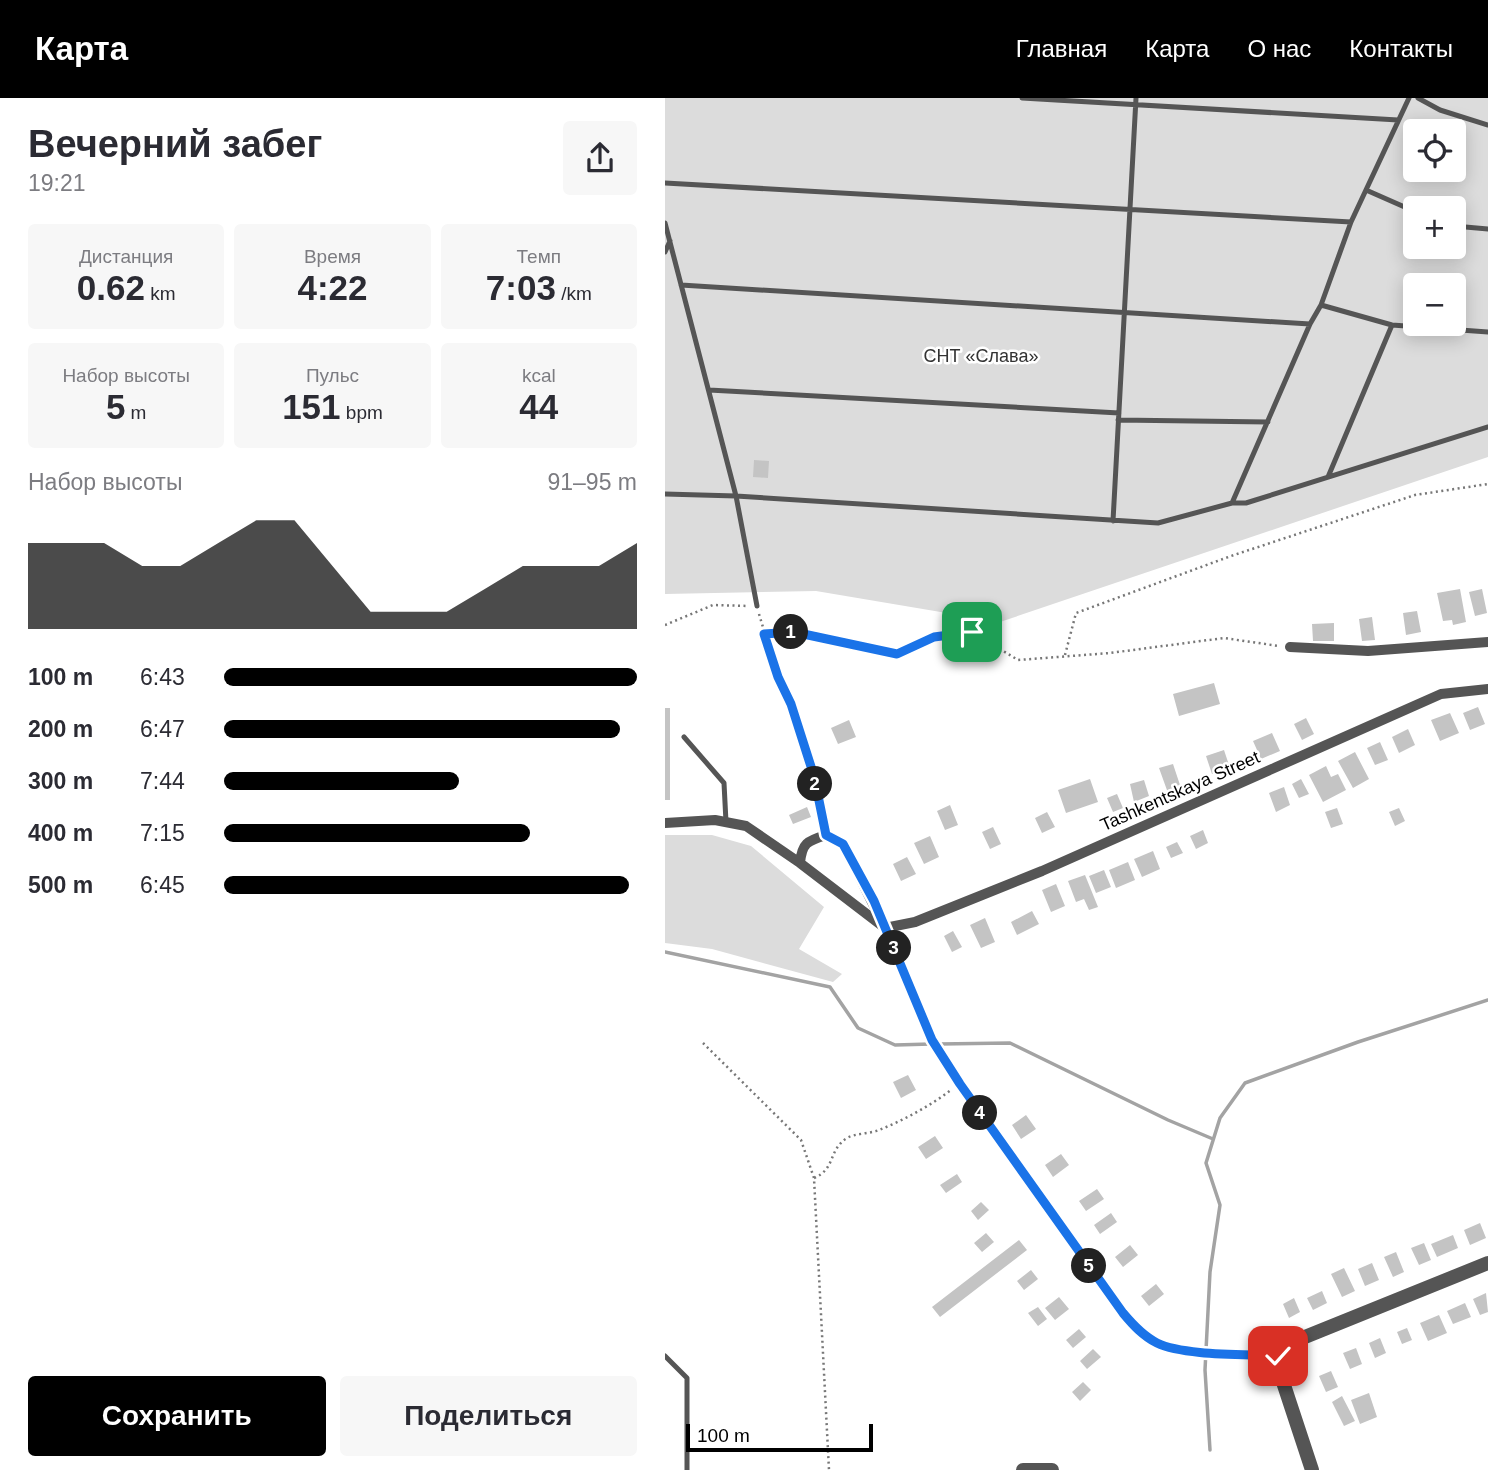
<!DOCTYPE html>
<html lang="ru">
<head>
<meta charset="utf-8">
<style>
  :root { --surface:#fff; --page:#f7f7f7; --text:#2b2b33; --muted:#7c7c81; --accent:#000 }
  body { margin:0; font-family:Helvetica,sans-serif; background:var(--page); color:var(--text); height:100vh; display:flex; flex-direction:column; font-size:26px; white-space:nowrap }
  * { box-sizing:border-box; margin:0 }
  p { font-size:23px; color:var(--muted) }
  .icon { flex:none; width:38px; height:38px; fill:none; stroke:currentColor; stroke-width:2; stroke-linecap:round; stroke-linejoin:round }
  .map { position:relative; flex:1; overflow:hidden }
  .panel { display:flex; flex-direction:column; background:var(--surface); width:665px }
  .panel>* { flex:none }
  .fabs { position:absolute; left:738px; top:21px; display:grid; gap:14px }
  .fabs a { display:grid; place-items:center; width:63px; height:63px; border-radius:7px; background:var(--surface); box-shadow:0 4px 18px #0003; font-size:35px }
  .scale { position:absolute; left:21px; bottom:18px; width:187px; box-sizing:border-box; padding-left:7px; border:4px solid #000; border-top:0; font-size:19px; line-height:24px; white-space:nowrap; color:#000; -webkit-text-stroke:5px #fff; paint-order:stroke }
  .pin { position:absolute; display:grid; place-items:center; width:60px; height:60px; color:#fff; margin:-30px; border-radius:14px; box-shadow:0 4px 10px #0006 }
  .km { position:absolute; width:35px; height:35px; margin:-18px; border-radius:50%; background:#222; color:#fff; font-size:19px; line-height:35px; text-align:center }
  .round { display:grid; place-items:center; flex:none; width:74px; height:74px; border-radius:7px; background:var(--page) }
  .head { display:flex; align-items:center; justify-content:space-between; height:119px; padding:0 28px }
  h1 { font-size:38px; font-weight:600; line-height:52px }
  .figures { display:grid; grid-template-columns:repeat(3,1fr); gap:10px; height:119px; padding:7px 28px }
  .figures div { display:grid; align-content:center; border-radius:7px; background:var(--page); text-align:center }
  .figures b { font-size:35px; font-weight:600 }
  .figures small { font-size:19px; font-weight:400 }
  .figures p { font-size:19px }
  .chart { height:196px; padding:14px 28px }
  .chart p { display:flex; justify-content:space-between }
  .chart svg { width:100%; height:126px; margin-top:7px; fill:var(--accent); opacity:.7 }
  .action { display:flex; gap:14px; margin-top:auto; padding:14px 28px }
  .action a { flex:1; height:80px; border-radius:7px; background:var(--accent); color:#fff; font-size:28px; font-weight:600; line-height:80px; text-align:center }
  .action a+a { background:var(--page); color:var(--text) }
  ul { padding:0 28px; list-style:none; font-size:23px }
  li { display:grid; grid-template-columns:112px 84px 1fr; align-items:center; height:52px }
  li i { height:18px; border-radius:9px; background:var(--accent) }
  header { display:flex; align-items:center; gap:42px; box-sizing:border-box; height:98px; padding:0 35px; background:var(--accent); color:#fff }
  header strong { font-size:33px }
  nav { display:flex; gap:38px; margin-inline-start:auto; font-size:24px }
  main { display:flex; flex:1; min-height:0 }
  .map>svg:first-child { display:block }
  .green { fill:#dcdcdc; fill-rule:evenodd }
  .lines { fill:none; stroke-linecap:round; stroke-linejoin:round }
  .stream { stroke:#a3a3a3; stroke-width:3.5 }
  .building { fill:#c4c4c4 }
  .path { stroke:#777; stroke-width:2.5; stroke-dasharray:2 3.5; stroke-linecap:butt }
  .service { stroke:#555; stroke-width:5 }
  .minor { stroke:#555; stroke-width:10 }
  .tertiary { stroke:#555; stroke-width:14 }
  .route-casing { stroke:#fff; stroke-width:14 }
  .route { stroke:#1a73e8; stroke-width:9 }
  .labels { text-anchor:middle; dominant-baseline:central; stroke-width:5; stroke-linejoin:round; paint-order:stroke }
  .park-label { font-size:18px; fill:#333; stroke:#fff }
  .street-label { font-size:18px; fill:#000; stroke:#fff }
</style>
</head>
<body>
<header>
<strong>Карта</strong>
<nav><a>Главная</a><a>Карта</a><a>О нас</a><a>Контакты</a></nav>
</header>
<main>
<section class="panel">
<div class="head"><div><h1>Вечерний забег</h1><p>19:21</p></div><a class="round"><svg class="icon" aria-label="share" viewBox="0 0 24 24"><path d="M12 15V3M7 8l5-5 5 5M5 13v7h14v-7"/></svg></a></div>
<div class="figures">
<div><p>Дистанция</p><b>0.62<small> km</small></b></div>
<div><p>Время</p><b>4:22</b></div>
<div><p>Темп</p><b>7:03<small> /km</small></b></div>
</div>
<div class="figures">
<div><p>Набор высоты</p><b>5<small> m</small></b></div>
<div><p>Пульс</p><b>151<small> bpm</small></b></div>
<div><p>kcal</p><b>44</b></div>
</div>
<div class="chart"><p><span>Набор высоты</span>91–95 m</p>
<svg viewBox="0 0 160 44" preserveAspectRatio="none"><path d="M0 44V14L10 14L20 14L30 22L40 22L50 14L60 6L70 6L80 22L90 38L100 38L110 38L120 30L130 22L140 22L150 22L160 14V44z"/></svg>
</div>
<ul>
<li><b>100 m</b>6:43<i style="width:100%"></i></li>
<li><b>200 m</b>6:47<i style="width:96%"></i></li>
<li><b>300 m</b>7:44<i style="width:57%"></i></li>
<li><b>400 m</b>7:15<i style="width:74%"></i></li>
<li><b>500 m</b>6:45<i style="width:98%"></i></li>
</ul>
<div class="action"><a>Сохранить</a><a>Поделиться</a></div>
</section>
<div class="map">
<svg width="823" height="1372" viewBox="0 0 823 1372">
  <rect width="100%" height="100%" fill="#fff"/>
  <path class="green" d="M 0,0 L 823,0 L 823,359 L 335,524 L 151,493 L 0,496 ZM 751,33 L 789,33 L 789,72 L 751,72 ZM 751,110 L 789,110 L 789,149 L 751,149 ZM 751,187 L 789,187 L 789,226 L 751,226 Z
    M 0,737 L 47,737 L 86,748 L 159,809 L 134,851 L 177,876 L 168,884 L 47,851 L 0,845 Z"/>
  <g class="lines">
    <path class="stream" d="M 0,854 L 165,889 L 193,930 L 230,947 L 266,946
      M 274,946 L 345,945 L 503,1022 L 548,1041
      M 545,1352 L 540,1272 L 545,1174 L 555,1107 L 541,1065 L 555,1020 L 580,985 L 693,944 L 823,902"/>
  </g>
  <path class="building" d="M 89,362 L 104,363 L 103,380 L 88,379 Z
    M 795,491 L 801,524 L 788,527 L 787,522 L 778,523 L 772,495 Z
    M 817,491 L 822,515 L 810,518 L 804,494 Z
    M 752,513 L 756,534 L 741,537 L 738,515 Z
    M 707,519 L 710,542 L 697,543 L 694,521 Z
    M 669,525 L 669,543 L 648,543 L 647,526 Z
    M 549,585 L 555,606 L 514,618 L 508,596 Z
    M 813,609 L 820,626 L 805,632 L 798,615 Z
    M 0,610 L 5,610 L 5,702 L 0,702 Z
    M 785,615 L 794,635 L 775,643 L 766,622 Z
    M 641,620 L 649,636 L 637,642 L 629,626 Z
    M 184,622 L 191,639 L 173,646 L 166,630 Z
    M 743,631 L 750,647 L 734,655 L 727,639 Z
    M 607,635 L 615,653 L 596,661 L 588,643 Z
    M 715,644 L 723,662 L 710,667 L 702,650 Z
    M 559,652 L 565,670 L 547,676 L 541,658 Z
    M 690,654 L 704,681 L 688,690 L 673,663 Z
    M 508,666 L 516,690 L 503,695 L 494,670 Z
    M 661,668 L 666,679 L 673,676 L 681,692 L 658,704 L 644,677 Z
    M 425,681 L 433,704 L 401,715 L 393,692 Z
    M 636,681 L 644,696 L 634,700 L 627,686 Z
    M 479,682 L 484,698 L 469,704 L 465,686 Z
    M 619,689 L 625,707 L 611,714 L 604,695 Z
    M 452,696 L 458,710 L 448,714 L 442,700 Z
    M 285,707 L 293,727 L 280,732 L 272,713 Z
    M 142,709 L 146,719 L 128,726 L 124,717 Z
    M 672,710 L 678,726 L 666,730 L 660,714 Z
    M 734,710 L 740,723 L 730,728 L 724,714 Z
    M 382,714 L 390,729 L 377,735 L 370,720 Z
    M 328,729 L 336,746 L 325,751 L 317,734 Z
    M 538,732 L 543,745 L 531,751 L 525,738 Z
    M 265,738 L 274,759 L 259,766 L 249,745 Z
    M 512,744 L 518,755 L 506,760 L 501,749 Z
    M 488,753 L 495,771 L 477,779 L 469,761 Z
    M 242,759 L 251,776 L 236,783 L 228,766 Z
    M 463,764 L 470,782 L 451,790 L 444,772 Z
    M 439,772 L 446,789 L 431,795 L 424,778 Z
    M 420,777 L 433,809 L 424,812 L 419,801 L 411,804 L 403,783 Z
    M 391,786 L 400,808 L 386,814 L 377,792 Z
    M 367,813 L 374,826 L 352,837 L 346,824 Z
    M 320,820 L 330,844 L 316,850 L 305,827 Z
    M 288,833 L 297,849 L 287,854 L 279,838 Z
    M 243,977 L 251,992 L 236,1000 L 228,984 Z
    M 361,1017 L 371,1031 L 356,1041 L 347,1027 Z
    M 270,1038 L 278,1050 L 261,1061 L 253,1049 Z
    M 396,1056 L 404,1067 L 388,1079 L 380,1067 Z
    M 292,1076 L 297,1084 L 281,1095 L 275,1087 Z
    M 432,1091 L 439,1101 L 421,1113 L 414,1103 Z
    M 316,1104 L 324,1112 L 313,1122 L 306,1113 Z
    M 446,1115 L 452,1124 L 435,1136 L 429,1127 Z
    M 815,1125 L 821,1140 L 805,1147 L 799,1132 Z
    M 321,1135 L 329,1144 L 317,1154 L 309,1145 Z
    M 788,1137 L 793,1150 L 772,1159 L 766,1146 Z
    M 354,1142 L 362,1152 L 275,1219 L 267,1209 Z
    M 759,1145 L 766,1162 L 754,1167 L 746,1150 Z
    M 465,1147 L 473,1157 L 458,1169 L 450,1159 Z
    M 731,1154 L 739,1174 L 728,1179 L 719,1159 Z
    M 707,1165 L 714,1182 L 700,1188 L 693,1171 Z
    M 679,1170 L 690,1193 L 677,1199 L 666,1176 Z
    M 366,1172 L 373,1181 L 359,1192 L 352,1183 Z
    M 491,1186 L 499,1196 L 484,1208 L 476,1198 Z
    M 657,1193 L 662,1205 L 648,1212 L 642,1200 Z
    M 821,1195 L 823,1214 L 815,1217 L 808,1201 Z
    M 394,1199 L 404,1211 L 390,1222 L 380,1210 Z
    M 629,1200 L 635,1214 L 624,1220 L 618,1206 Z
    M 800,1205 L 806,1219 L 788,1226 L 782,1213 Z
    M 373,1209 L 382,1221 L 373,1228 L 363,1215 Z
    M 774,1217 L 782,1235 L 763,1243 L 755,1225 Z
    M 742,1230 L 747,1242 L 737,1246 L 732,1234 Z
    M 414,1231 L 421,1239 L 408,1250 L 401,1242 Z
    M 715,1240 L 721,1255 L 710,1260 L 704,1245 Z
    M 691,1250 L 697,1266 L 685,1271 L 678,1255 Z
    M 428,1251 L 436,1259 L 422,1271 L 415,1263 Z
    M 666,1273 L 673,1289 L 661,1294 L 654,1278 Z
    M 418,1284 L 426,1292 L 415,1303 L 407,1294 Z
    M 704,1295 L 712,1319 L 695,1326 L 686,1302 Z
    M 677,1298 L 690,1323 L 679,1328 L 667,1304 Z"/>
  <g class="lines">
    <path class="path" d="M 94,516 L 113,579 L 126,606 L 149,678 L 159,727
      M 0,527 L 48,507 L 84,508
      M 98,536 L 129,534 L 232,556 L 269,539 L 307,534 L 353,562 L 445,555 L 559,540 L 614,548
      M 400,557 L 411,515 L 566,458 L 750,397 L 823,386
      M 38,945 L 136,1042 L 149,1080 L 164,1372
      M 149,1080 C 171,1071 163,1052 182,1040 C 191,1035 204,1036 214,1032 C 239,1022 265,1008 286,992"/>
    <path class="service" d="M 357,0 L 733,22
      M 753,0 L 775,12 L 823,27
      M 0,85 L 686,124
      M 701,92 L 751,114
      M 0,125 L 71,398 L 92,508
      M 789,128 L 823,131
      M 0,154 L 5,143
      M 16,187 L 645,226
      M 656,207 L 727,227 L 823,234
      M 44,292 L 454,315
      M 453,322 L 603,324
      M 663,379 L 727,227
      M 0,396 L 71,398 L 493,425 L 567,405 L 645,226 L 656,207 L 686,124 L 744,0
      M 567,405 L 581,405 L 823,329
      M 448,423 L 471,0
      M 19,639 L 59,685 L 61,724
      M 0,1258 L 22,1280 L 22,1372"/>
    <path class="minor" d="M 625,549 L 703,553 L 823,544
      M 0,725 L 50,722 L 81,728 L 135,765 L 220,830 L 267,942 L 295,986 L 458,1215 C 468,1227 478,1238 492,1245 C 519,1258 581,1256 613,1258
      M 135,765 C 137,745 142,743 161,737 L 178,746 L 220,830 L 250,824 L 377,773 L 776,596 L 823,591"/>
    <path class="tertiary" d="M 358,1372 L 387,1372
      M 647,1372 L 615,1275 L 613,1258 L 625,1245 L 823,1165"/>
  </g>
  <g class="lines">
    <g class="route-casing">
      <path id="route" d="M 307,534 L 269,539 L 232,556 L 129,534 L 99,536 L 113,579 L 126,606 L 149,678 L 161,737 L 178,746 L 209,803 L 267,942 L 295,986 L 458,1215 C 468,1227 478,1238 492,1245 C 519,1258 581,1256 613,1258"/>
    </g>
    <use href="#route" class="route"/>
  </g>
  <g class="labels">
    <g class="park-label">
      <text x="316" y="258">СНТ «Слава»</text>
    </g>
    <g class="street-label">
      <text transform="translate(515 693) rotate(-24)">Tashkentskaya Street</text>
    </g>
  </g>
</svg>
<div class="fabs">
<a><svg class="icon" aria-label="locate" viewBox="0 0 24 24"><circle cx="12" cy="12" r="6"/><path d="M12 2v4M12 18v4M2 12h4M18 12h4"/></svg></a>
<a>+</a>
<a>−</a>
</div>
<div class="scale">100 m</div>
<div class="pin" style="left:307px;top:534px;background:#1e9e55"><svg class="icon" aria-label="arrive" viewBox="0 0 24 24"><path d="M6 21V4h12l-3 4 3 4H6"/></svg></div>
<div class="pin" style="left:613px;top:1258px;background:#d93025"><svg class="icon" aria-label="check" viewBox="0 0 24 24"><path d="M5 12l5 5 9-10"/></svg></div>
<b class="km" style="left:126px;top:534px">1</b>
<b class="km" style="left:150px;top:686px">2</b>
<b class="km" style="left:229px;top:850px">3</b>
<b class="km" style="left:315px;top:1015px">4</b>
<b class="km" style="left:424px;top:1168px">5</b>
</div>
</main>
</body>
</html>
